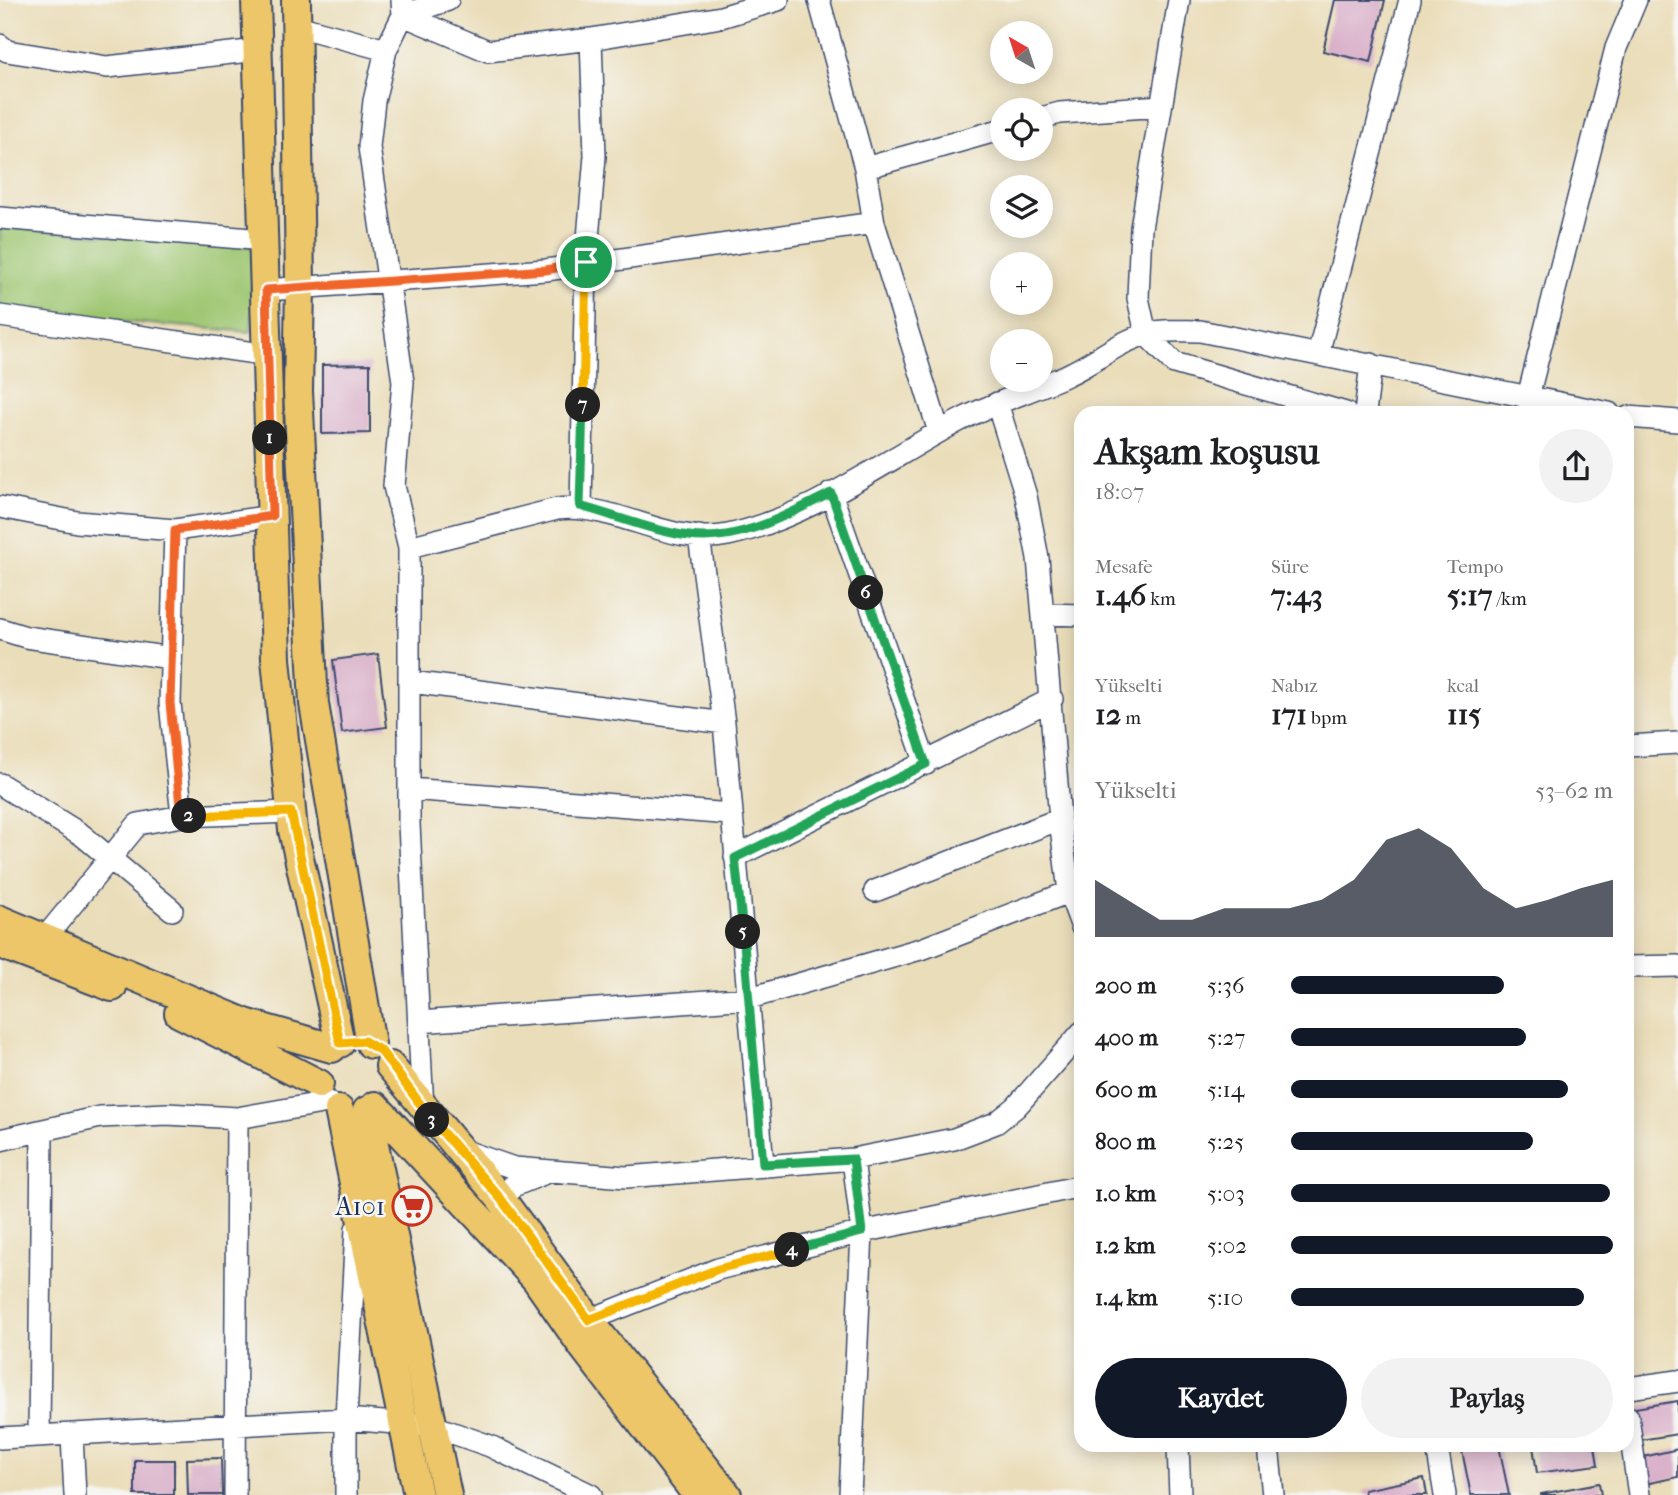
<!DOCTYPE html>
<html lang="tr">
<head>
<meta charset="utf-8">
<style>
  :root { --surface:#fff; --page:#f2f2f2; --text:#202124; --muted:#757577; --accent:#111827 }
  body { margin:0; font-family:"IM FELL French Canon",serif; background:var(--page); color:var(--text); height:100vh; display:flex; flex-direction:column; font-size:26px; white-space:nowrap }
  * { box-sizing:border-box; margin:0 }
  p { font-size:23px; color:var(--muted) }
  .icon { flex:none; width:38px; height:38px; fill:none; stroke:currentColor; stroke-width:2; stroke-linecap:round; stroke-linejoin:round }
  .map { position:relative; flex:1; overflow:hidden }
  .panel { position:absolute; left:1074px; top:406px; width:560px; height:1046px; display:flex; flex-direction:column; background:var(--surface); border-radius:21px; box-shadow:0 4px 18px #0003 }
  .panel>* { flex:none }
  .needle { width:46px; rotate:321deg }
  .buttons { position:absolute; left:990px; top:21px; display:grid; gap:14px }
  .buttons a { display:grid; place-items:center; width:63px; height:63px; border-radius:50%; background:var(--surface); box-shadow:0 4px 18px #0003; font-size:35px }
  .pin { position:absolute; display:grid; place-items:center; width:60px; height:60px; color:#fff; margin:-30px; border:4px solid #fff; border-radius:50%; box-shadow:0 2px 7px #0007 }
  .km { position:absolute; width:35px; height:35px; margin:-18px; border-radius:50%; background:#222; color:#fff; font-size:19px; line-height:35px; text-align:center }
  .round { display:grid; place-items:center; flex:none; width:74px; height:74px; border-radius:37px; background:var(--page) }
  .headline { display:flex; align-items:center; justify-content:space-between; height:119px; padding:0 21px }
  h1 { font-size:38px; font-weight:700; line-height:52px }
  .metrics { display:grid; grid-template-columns:repeat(3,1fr); gap:10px; height:119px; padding:7px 21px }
  .metrics div { display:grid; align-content:center }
  .metrics b { font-size:30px; font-weight:700 }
  .metrics small { font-size:19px; font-weight:400 }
  .metrics p { font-size:19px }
  .chart { height:196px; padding:14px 21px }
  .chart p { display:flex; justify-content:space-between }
  .chart svg { width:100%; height:126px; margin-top:7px; fill:var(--accent); opacity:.7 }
  .action { display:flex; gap:14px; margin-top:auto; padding:14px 21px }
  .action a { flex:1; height:80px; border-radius:42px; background:var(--accent); color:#fff; font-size:28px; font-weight:700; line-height:80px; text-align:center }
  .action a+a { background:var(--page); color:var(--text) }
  ul { padding:0 21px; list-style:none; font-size:23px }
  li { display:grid; grid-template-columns:112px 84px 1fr; align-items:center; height:52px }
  li i { height:18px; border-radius:9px; background:var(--accent) }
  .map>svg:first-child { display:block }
  .green { fill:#9ec671; stroke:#5c7a68; stroke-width:2 }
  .building { fill:#d8adc8 }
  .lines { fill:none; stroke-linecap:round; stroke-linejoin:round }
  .minor-casing { stroke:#3a496c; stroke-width:24 }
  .major-casing { stroke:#3a496c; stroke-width:32 }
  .minor { stroke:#fff; stroke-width:21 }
  .major { stroke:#ecc669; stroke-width:28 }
  .split-1-casing { stroke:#fff; stroke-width:14 }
  .split-2-casing { stroke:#fff; stroke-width:14 }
  .split-3-casing { stroke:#fff; stroke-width:14 }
  .split-4-casing { stroke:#fff; stroke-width:14 }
  .split-5-casing { stroke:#fff; stroke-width:14 }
  .split-6-casing { stroke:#fff; stroke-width:14 }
  .split-7-casing { stroke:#fff; stroke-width:14 }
  .split-8-casing { stroke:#fff; stroke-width:14 }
  .split-1 { stroke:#f0652b; stroke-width:9 }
  .split-2 { stroke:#f0652b; stroke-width:9 }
  .split-3 { stroke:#f5b400; stroke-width:9 }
  .split-4 { stroke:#f5b400; stroke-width:9 }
  .split-5 { stroke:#22a559; stroke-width:9 }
  .split-6 { stroke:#22a559; stroke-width:9 }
  .split-7 { stroke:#22a559; stroke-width:9 }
  .split-8 { stroke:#f5b400; stroke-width:9 }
  .labels { text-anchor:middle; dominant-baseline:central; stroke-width:5; stroke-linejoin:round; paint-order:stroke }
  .poi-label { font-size:26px; fill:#1b2f5e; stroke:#f6f6f2; text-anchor:end }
</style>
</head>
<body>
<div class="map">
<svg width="1678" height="1495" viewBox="0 0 1678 1495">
  <rect width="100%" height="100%" fill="#f6f6f2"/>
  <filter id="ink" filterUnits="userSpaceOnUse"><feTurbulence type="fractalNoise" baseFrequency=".0143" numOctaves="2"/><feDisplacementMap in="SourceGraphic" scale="14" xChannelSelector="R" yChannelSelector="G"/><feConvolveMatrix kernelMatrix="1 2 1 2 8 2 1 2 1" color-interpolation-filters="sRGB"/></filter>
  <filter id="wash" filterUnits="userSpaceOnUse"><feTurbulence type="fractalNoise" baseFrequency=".00686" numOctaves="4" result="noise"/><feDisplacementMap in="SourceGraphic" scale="28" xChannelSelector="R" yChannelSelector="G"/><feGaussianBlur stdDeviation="1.57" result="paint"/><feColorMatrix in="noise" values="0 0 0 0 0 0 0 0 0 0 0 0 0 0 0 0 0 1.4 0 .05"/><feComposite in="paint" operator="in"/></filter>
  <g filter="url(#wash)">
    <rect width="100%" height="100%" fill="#eaddb9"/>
    <path class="green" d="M 0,227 L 258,247 L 251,332 L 0,312 Z"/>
    <g id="blocks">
      <path class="building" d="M 1335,0 L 1385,0 L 1371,62 L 1323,51 Z
        M 370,364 L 370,433 L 322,434 L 322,365 Z
        M 378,654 L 387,727 L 342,733 L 333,660 Z
        M 1678,1401 L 1678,1434 L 1640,1440 L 1635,1408 Z
        M 1461,1446 L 1499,1446 L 1509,1495 L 1471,1495 Z
        M 1533,1446 L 1595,1446 L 1598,1465 L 1537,1473 Z
        M 1678,1449 L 1678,1477 L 1645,1484 L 1639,1458 Z
        M 221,1458 L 222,1495 L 188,1495 L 187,1459 Z
        M 135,1460 L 174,1460 L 174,1495 L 135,1495 Z
        M 1424,1478 L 1427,1495 L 1365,1495 L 1364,1490 Z
        M 1599,1483 L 1601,1495 L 1541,1495 L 1541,1494 Z"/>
    </g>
  </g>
  <g filter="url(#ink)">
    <use href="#blocks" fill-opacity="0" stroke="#3a496c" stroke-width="2"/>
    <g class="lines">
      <g class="minor-casing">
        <path id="minor" d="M 402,0 L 403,15 L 386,50 L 374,101 L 369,147 L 403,382 L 394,486 L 409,547 L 409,824 L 423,1110
          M 819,0 L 865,168 L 874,223 L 939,432
          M 1179,0 L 1141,228 L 1138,298 L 1146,334 L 1174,363 L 1346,413
          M 403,15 L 488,51 L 591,39 L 721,17 L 778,0
          M 403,15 L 448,0
          M 297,26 L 386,50
          M 0,45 L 7,51 L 107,67 L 258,50
          M 1041,118 L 1060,113 L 1161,106
          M 865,168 L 1003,129
          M 0,218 L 265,240
          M 266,290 L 546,270 L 874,223
          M 0,316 L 268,355
          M 1318,354 L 1410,0
          M 997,403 L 1026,496 L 1038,558 L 1060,819 L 1069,892 L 1082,927
          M 1365,413 L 1371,364
          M 1527,413 L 1528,397 L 1616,48 L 1636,0
          M 1628,417 L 1678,421
          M 831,493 L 926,764
          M 581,506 L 586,262 L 595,156 L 591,39
          M 0,507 L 77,522 L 175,530 L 272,516
          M 175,530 L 170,703 L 182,816
          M 699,536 L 724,723 L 763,1164
          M 409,547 L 557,509 C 615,502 670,547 728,535 C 810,517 883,462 955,423 C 991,403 1031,392 1067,375 C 1094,363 1119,341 1147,334 C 1164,329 1183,331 1200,331 L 1609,413
          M 1044,614 L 1082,615
          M 0,629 L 26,637 L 171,658
          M 411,682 L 724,723
          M 1628,746 L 1678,743
          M 0,784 L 82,835 L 172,910
          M 409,789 L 731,814
          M 735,857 L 1052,699
          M 875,891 L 1060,819
          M 44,939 L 138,824 L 182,816 L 291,812
          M 1628,967 L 1678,966
          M 419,1022 L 750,998 L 924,948 L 1069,892
          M 0,1140 L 100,1117 L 167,1114 L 237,1118 L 328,1102
          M 459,1149 L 514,1168 L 626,1177 L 853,1159 L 954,1139 L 996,1123 L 1016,1107 L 1082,1032
          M 510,1211 L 506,1199 L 511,1187 L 543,1174
          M 589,1320 L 718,1269 L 862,1232 L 1082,1186
          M 1628,1388 L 1678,1381
          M 1628,1417 L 1639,1495
          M 39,1436 L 42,1131
          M 72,1436 L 75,1495
          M 0,1438 L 346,1419 L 356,1229
          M 1178,1446 L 1180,1495
          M 1268,1446 L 1273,1495
          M 1437,1446 L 1445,1495
          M 235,1495 L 237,1118
          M 346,1495 L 346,1419 L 433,1426 L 490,1446 L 591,1495
          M 850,1495 L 862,1232 L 853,1159"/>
      </g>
      <g class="major-casing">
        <path id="major" d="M 256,0 L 276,659 L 293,830 L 340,1043
          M 296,0 L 300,286 L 298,391 L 314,704 L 371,1044
          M 0,920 L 245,1023 L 332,1048
          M 0,944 L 112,987
          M 179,1013 L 319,1084
          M 390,1066 L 501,1199 L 595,1328 L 727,1495
          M 375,1106 L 536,1279 L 584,1348 L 697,1495
          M 339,1110 L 418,1495
          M 367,1111 L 447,1495"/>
      </g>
      <use href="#minor" class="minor"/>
      <use href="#major" class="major"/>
    </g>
  </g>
  <g class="lines" filter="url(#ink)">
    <g class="split-1-casing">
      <path id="split-1" d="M 270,438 L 266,290 L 546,270 L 586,262"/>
    </g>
    <g class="split-2-casing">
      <path id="split-2" d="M 189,816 L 181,816 L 170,703 L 175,530 L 272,516 L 270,438"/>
    </g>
    <g class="split-3-casing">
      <path id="split-3" d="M 189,816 L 291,812 L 340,1043 L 364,1041 L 381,1051 L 432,1120"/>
    </g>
    <g class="split-4-casing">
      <path id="split-4" d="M 432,1120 L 501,1199 L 589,1320 L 718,1269 L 792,1250"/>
    </g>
    <g class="split-5-casing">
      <path id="split-5" d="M 743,932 L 763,1164 L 853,1159 L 862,1232 L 792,1250"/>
    </g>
    <g class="split-6-casing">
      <path id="split-6" d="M 743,932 L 735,858 L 926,764 L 866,593"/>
    </g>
    <g class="split-7-casing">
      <path id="split-7" d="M 583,405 L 580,506 C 616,516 653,531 689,536 C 738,543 789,514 831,493 L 866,593"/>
    </g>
    <g class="split-8-casing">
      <path id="split-8" d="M 583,405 L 586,262"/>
    </g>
    <use href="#split-1" class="split-1"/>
    <use href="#split-2" class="split-2"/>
    <use href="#split-3" class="split-3"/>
    <use href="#split-4" class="split-4"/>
    <use href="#split-5" class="split-5"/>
    <use href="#split-6" class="split-6"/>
    <use href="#split-7" class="split-7"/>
    <use href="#split-8" class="split-8"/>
  </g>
  <defs>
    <g id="supermarket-ring" transform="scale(2.0125)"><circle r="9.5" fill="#f6f6f2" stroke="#c8321e" stroke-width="1.5"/><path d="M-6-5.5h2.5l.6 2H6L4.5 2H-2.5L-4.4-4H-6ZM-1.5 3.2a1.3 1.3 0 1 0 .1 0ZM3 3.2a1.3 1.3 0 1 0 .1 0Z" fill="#c8321e"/></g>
  </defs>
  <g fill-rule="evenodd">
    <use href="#supermarket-ring" x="412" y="1206"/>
  </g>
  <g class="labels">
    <g class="poi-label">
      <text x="385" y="1206">A101</text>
    </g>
  </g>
</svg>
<div class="buttons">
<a><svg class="needle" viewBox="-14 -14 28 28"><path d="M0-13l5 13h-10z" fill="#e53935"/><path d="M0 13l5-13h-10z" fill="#757577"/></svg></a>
<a><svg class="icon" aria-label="locate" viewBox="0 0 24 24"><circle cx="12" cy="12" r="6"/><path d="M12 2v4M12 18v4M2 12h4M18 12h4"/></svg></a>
<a><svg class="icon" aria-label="layers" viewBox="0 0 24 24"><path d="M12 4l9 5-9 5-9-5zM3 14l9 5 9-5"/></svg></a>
<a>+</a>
<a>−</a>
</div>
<div class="pin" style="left:586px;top:262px;background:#1e9e55"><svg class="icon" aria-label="arrive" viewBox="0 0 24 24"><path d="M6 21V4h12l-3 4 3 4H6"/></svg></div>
<b class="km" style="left:270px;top:438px">1</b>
<b class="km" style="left:189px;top:816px">2</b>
<b class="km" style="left:432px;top:1120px">3</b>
<b class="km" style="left:792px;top:1250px">4</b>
<b class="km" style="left:743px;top:932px">5</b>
<b class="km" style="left:866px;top:593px">6</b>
<b class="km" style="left:583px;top:405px">7</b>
<section class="panel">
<div class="headline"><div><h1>Akşam koşusu</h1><p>18:07</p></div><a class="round"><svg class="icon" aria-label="share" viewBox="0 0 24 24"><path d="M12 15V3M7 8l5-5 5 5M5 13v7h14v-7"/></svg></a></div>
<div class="metrics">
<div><p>Mesafe</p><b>1.46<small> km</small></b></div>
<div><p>Süre</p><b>7:43</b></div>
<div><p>Tempo</p><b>5:17<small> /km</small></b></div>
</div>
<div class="metrics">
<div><p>Yükselti</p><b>12<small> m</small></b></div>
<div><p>Nabız</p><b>171<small> bpm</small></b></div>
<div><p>kcal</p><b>115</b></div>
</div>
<div class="chart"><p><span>Yükselti</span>53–62 m</p>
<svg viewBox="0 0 160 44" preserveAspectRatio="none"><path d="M0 44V24L10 31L20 38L30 38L40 34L50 34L60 34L70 31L80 24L90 10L100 6L110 13L120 27L130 34L140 31L150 27L160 24V44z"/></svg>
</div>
<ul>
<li><b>200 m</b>5:36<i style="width:66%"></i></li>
<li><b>400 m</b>5:27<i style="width:73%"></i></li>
<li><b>600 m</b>5:14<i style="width:86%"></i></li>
<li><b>800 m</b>5:25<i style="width:75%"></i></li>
<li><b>1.0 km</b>5:03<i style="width:99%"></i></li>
<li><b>1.2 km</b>5:02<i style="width:100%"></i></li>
<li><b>1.4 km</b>5:10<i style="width:91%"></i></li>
</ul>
<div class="action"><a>Kaydet</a><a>Paylaş</a></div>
</section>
</div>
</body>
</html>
